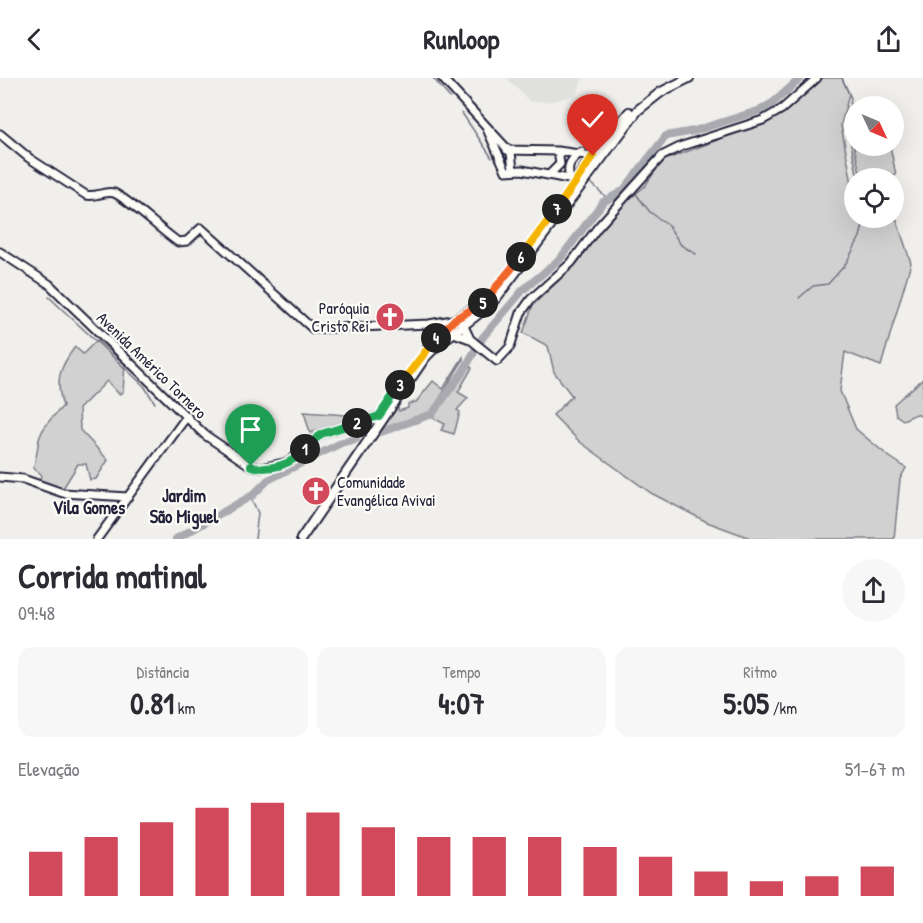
<!DOCTYPE html>
<html lang="pt">
<head>
<meta charset="utf-8">
<style>
  :root { --surface:#fff; --page:#f7f7f7; --text:#2b2b33; --muted:#7c7c81; --accent:#d1495b }
  body { margin:0; font-family:"Patrick Hand",sans-serif; background:var(--page); color:var(--text); height:100vh; display:flex; flex-direction:column; font-size:22px; white-space:nowrap }
  * { box-sizing:border-box; margin:0 }
  p { font-size:20px; color:var(--muted) }
  .icon { flex:none; width:33px; height:33px; fill:none; stroke:currentColor; stroke-width:2; stroke-linecap:round; stroke-linejoin:round }
  .map { position:relative; height:461px; overflow:hidden }
  .panel { display:flex; flex-direction:column; background:var(--surface); flex:1 }
  .panel>* { flex:none }
  .needle { width:39px; rotate:134deg }
  .controls { position:absolute; left:844px; top:18px; display:grid; gap:12px }
  .controls a { display:grid; place-items:center; width:60px; height:60px; border-radius:50%; background:var(--surface); box-shadow:0 6px 24px #0002; font-size:30px }
  .pin { position:absolute; display:grid; place-items:center; width:51px; height:51px; color:#fff; margin:-62px -26px; border-radius:50% 50% 50% 0; rotate:-45deg; box-shadow:0 0 6px #0007 }
  .pin .icon { rotate:45deg }
  .km { position:absolute; width:30px; height:30px; margin:-15px; border-radius:50%; background:#222; color:#fff; font-size:16px; line-height:30px; text-align:center }
  .round { display:grid; place-items:center; flex:none; width:63px; height:63px; border-radius:32px; background:var(--page) }
  .overview { display:flex; align-items:center; justify-content:space-between; height:102px; padding:0 18px }
  h1 { font-size:33px; font-weight:800; line-height:45px }
  .stats { display:grid; grid-template-columns:repeat(3,1fr); gap:9px; height:102px; padding:6px 18px }
  .stats div { display:grid; align-content:center; border-radius:15px; background:var(--page); text-align:center }
  .stats b { font-size:30px; font-weight:800 }
  .stats small { font-size:16px; font-weight:400 }
  .stats p { font-size:16px }
  .chart { height:168px; padding:12px 18px }
  .chart p { display:flex; justify-content:space-between }
  .chart svg { width:100%; height:108px; margin-top:6px; stroke:var(--accent); stroke-width:6 }
  header { display:flex; justify-content:space-between; align-items:center; height:78px; padding:0 18px; background:var(--surface); font-size:27px; font-weight:800 }
  .map>svg:first-child { display:block }
  .built { fill:#e0e0df }
  .green { fill:#d2d1d1; stroke:#7a7a86; stroke-width:1.5 }
  .lines { fill:none; stroke-linecap:round; stroke-linejoin:round }
  .stream { stroke:#737381; stroke-width:1.5 }
  .river { stroke:#a9a9b0; stroke-width:8 }
  .secondary-casing { stroke:#22223b; stroke-width:11 }
  .primary-casing { stroke:#22223b; stroke-width:12 }
  .secondary { stroke:#fdfcf7; stroke-width:7 }
  .primary { stroke:#fdfcf7; stroke-width:8 }
  .split-1-casing { stroke:#fff; stroke-width:12 }
  .split-2-casing { stroke:#fff; stroke-width:12 }
  .split-3-casing { stroke:#fff; stroke-width:12 }
  .split-4-casing { stroke:#fff; stroke-width:12 }
  .split-5-casing { stroke:#fff; stroke-width:12 }
  .split-6-casing { stroke:#fff; stroke-width:12 }
  .split-7-casing { stroke:#fff; stroke-width:12 }
  .split-8-casing { stroke:#fff; stroke-width:12 }
  .split-1 { stroke:#22a559; stroke-width:8 }
  .split-2 { stroke:#22a559; stroke-width:8 }
  .split-3 { stroke:#22a559; stroke-width:8 }
  .split-4 { stroke:#f5b400; stroke-width:8 }
  .split-5 { stroke:#f0652b; stroke-width:8 }
  .split-6 { stroke:#f0652b; stroke-width:8 }
  .split-7 { stroke:#f5b400; stroke-width:8 }
  .split-8 { stroke:#f5b400; stroke-width:8 }
  .labels { text-anchor:middle; dominant-baseline:central; stroke-width:4.5; stroke-linejoin:round; paint-order:stroke }
  .poi-label { font-size:16px; fill:#22223b; stroke:#fdfcf7; text-anchor:end }
  .street-label { font-size:16px; fill:#22223b; stroke:#fdfcf7 }
  .neighbourhood-label { font-size:18px; font-weight:bold; fill:#22223b; stroke:#fdfcf7 }
</style>
</head>
<body>
<header><svg class="icon" aria-label="back" viewBox="0 0 24 24"><path d="M15 5l-7 7 7 7"/></svg>Runloop<svg class="icon" aria-label="share" viewBox="0 0 24 24"><path d="M12 15V3M7 8l5-5 5 5M5 13v7h14v-7"/></svg></header>
<div class="map">
<svg width="923" height="461" viewBox="0 0 923 461">
  <rect width="100%" height="100%" fill="#f0efec"/>
  <filter id="ink" filterUnits="userSpaceOnUse"><feTurbulence type="fractalNoise" baseFrequency=".0167" numOctaves="2"/><feDisplacementMap in="SourceGraphic" scale="12" xChannelSelector="R" yChannelSelector="G"/><feConvolveMatrix kernelMatrix="1 2 1 2 8 2 1 2 1" color-interpolation-filters="sRGB"/></filter>
  <g filter="url(#ink)">
    <path class="built" d="M 507,0 L 583,0 L 576,17 L 555,23 L 530,24 Z"/>
    <path class="green" d="M 821,0 L 842,0 L 849,16 L 841,47 L 853,111 L 855,111 L 855,140 L 894,140 L 894,134 L 911,185 L 881,288 L 845,274 L 840,313 L 856,351 L 887,377 L 906,390 L 900,401 L 894,461 L 753,461 L 707,444 L 651,415 L 580,364 L 553,337 L 572,318 L 554,294 L 548,268 L 523,255 L 533,227 L 578,184 L 613,135 L 645,108 L 662,83 L 757,47 Z
      M 855,49 L 855,68 L 890,68 L 896,97 L 861,100 L 850,50 Z
      M 97,262 L 125,286 L 123,314 L 119,316 L 107,303 L 79,331 L 80,352 L 108,382 L 96,401 L 90,402 L 86,386 L 78,386 L 62,412 L 40,404 L 41,396 L 33,390 C 37,380 37,371 39,361 C 43,347 54,338 63,328 C 55,302 59,290 75,269 L 83,276 Z
      M 463,279 L 463,282 L 432,333 L 408,345 L 381,352 L 393,331 L 398,330 L 399,333 L 408,330 L 408,326 L 416,324 L 433,303 L 443,311 Z
      M 468,287 L 472,290 L 458,314 L 468,320 L 457,332 L 460,334 L 454,356 L 441,352 L 445,346 L 433,340 Z
      M 923,301 L 923,339 L 916,336 L 903,342 L 896,337 L 894,326 Z
      M 304,334 L 360,338 L 360,340 L 310,355 Z"/>
    <g class="lines">
      <path class="stream" d="M 433,0 L 450,20
        M 842,0 L 851,20 L 847,46 L 858,100
        M 462,35 L 492,80
        M 589,103 L 607,120
        M 636,116 L 650,134 L 668,147 L 681,167 L 696,176
        M 49,219 L 144,308 L 155,325
        M 799,220 L 813,208 L 828,206 L 845,187 L 860,159 L 865,140
        M 250,418 L 258,435 L 255,461"/>
      <path class="river" d="M 381,354 L 432,336 L 462,295 L 483,259 L 523,212 L 560,181 L 603,124 L 623,113 L 666,58 L 694,53 L 761,32 L 774,24 L 801,0
        M 176,461 L 253,417 L 268,402 L 343,364 L 356,361"/>
      <g class="secondary-casing">
        <path id="secondary" d="M 442,0 L 511,75 L 513,91
          M 487,51 L 506,93 L 522,92 L 579,103
          M 0,56 L 29,80 L 86,117 C 96,120 105,112 114,115 C 127,120 163,154 178,164 L 187,163 L 201,150 L 313,251 L 429,246 L 458,241 L 463,246 L 470,261 L 497,283 L 510,269 L 521,235 L 531,221 L 571,185 L 598,149 L 662,78 L 682,68 L 763,42 L 782,31 L 817,0
          M 507,72 L 558,73 L 593,78
          M 549,97 L 560,86 L 558,73
          M 570,101 C 566,87 571,81 582,74
          M 0,174 L 49,206 L 205,357 L 251,388 L 261,390 L 289,384 L 321,356 L 379,338
          M 432,247 L 470,261
          M 356,345 L 368,353
          M 0,399 L 23,401 L 63,415 L 128,419
          M 97,461 L 187,338"/>
      </g>
      <g class="primary-casing">
        <path id="primary" d="M 573,108 L 587,86 L 629,34
          M 428,269 L 451,244 L 484,224 L 498,210
          M 301,461 L 424,281 C 445,256 475,243 497,219 L 638,32 L 661,14 L 689,0"/>
      </g>
      <use href="#secondary" class="secondary"/>
      <use href="#primary" class="primary"/>
    </g>
  </g>
  <g class="lines" filter="url(#ink)">
    <g class="split-1-casing">
      <path id="split-1" d="M 251,388 C 270,394 293,386 305,371"/>
    </g>
    <g class="split-2-casing">
      <path id="split-2" d="M 305,371 L 321,356 L 357,345"/>
    </g>
    <g class="split-3-casing">
      <path id="split-3" d="M 357,345 L 379,338 L 400,307"/>
    </g>
    <g class="split-4-casing">
      <path id="split-4" d="M 400,307 L 436,260"/>
    </g>
    <g class="split-5-casing">
      <path id="split-5" d="M 436,260 L 455,241 L 483,225"/>
    </g>
    <g class="split-6-casing">
      <path id="split-6" d="M 483,225 L 521,179"/>
    </g>
    <g class="split-7-casing">
      <path id="split-7" d="M 521,179 L 557,131"/>
    </g>
    <g class="split-8-casing">
      <path id="split-8" d="M 557,131 L 593,78"/>
    </g>
    <use href="#split-1" class="split-1"/>
    <use href="#split-2" class="split-2"/>
    <use href="#split-3" class="split-3"/>
    <use href="#split-4" class="split-4"/>
    <use href="#split-5" class="split-5"/>
    <use href="#split-6" class="split-6"/>
    <use href="#split-7" class="split-7"/>
    <use href="#split-8" class="split-8"/>
  </g>
  <defs>
    <g id="church-disc" transform="scale(1.5)"><circle r="9.5" fill="#d1495b" stroke="#fdfcf7"/><path d="M-1.2-6h2.4v3.5h3.3v2.4h-3.3V6h-2.4V-.1h-3.3v-2.4h3.3Z" fill="#fff"/></g>
  </defs>
  <g fill-rule="evenodd">
    <use href="#church-disc" x="390" y="239"/>
    <use href="#church-disc" x="316" y="413"/>
  </g>
  <g class="labels">
    <g class="poi-label">
      <text x="369" y="230">Paróquia<tspan x="369" dy="18">Cristo Rei</tspan></text>
      <text x="337" y="404" text-anchor="start">Comunidade<tspan x="337" dy="18">Evangélica Avivai</tspan></text>
    </g>
    <g class="street-label">
      <text transform="translate(152 287) rotate(44)">Avenida Américo Tornero</text>
    </g>
    <g class="neighbourhood-label">
      <text x="184" y="417">Jardim<tspan x="184" dy="21">São Miguel</tspan></text>
      <text x="89" y="429">Vila Gomes</text>
    </g>
  </g>
</svg>
<div class="controls">
<a><svg class="needle" viewBox="-14 -14 28 28"><path d="M0-13l5 13h-10z" fill="#e53935"/><path d="M0 13l5-13h-10z" fill="#7c7c81"/></svg></a>
<a><svg class="icon" aria-label="locate" viewBox="0 0 24 24"><circle cx="12" cy="12" r="6"/><path d="M12 2v4M12 18v4M2 12h4M18 12h4"/></svg></a>
</div>
<div class="pin" style="left:251px;top:388px;background:#1e9e55"><svg class="icon" aria-label="arrive" viewBox="0 0 24 24"><path d="M6 21V4h12l-3 4 3 4H6"/></svg></div>
<div class="pin" style="left:593px;top:78px;background:#d93025"><svg class="icon" aria-label="check" viewBox="0 0 24 24"><path d="M5 12l5 5 9-10"/></svg></div>
<b class="km" style="left:305px;top:371px">1</b>
<b class="km" style="left:357px;top:345px">2</b>
<b class="km" style="left:400px;top:307px">3</b>
<b class="km" style="left:436px;top:260px">4</b>
<b class="km" style="left:483px;top:225px">5</b>
<b class="km" style="left:521px;top:179px">6</b>
<b class="km" style="left:557px;top:131px">7</b>
</div>
<section class="panel">
<div class="overview"><div><h1>Corrida matinal</h1><p>09:48</p></div><a class="round"><svg class="icon" aria-label="share" viewBox="0 0 24 24"><path d="M12 15V3M7 8l5-5 5 5M5 13v7h14v-7"/></svg></a></div>
<div class="stats">
<div><p>Distância</p><b>0.81<small> km</small></b></div>
<div><p>Tempo</p><b>4:07</b></div>
<div><p>Ritmo</p><b>5:05<small> /km</small></b></div>
</div>
<div class="chart"><p><span>Elevação</span>51–67 m</p>
<svg viewBox="0 0 160 44" preserveAspectRatio="none"><path d="M5 44V26M15 44V20M25 44V14M35 44V8M45 44V6M55 44V10M65 44V16M75 44V20M85 44V20M95 44V20M105 44V24M115 44V28M125 44V34M135 44V38M145 44V36M155 44V32"/></svg>
</div>
</section>
</body>
</html>
